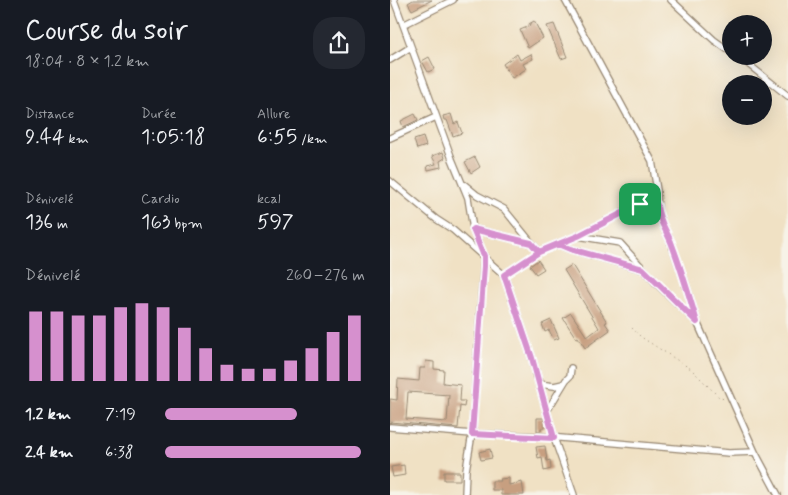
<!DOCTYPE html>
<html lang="fr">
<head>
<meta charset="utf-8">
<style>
  :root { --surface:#171b24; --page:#242831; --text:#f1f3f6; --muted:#9ea1a6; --accent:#d690ce }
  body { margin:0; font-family:Mynerve,sans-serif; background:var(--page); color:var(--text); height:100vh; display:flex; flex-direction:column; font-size:19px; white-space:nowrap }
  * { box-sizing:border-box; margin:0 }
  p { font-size:16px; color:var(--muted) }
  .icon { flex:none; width:28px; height:28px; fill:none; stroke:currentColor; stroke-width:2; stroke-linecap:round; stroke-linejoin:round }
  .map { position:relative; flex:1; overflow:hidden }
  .side { display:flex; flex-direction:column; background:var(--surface); width:390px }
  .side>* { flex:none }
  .tools { position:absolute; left:332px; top:15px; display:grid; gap:10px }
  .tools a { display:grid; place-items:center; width:50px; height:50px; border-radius:50%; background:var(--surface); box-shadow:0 5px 20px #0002; font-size:25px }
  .pin { position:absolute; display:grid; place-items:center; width:42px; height:42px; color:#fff; margin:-21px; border-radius:10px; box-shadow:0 2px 8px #0006 }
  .round { display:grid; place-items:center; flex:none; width:52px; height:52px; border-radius:20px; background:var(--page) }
  .overview { display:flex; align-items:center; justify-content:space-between; height:85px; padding:0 25px }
  h1 { font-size:28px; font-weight:600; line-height:38px }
  .stats { display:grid; grid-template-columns:repeat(3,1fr); gap:8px; height:85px; padding:5px 25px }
  .stats div { display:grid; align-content:center }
  .stats b { font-size:21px; font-weight:600 }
  .stats small { font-size:14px; font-weight:400 }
  .stats p { font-size:14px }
  .chart { height:140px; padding:10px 25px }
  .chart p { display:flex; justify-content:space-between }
  .chart svg { width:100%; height:90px; margin-top:5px; stroke:var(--accent); stroke-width:6 }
  ul { padding:0 25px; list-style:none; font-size:16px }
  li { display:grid; grid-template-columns:80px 60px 1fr; align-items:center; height:38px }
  li i { height:12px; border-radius:6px; background:var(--accent) }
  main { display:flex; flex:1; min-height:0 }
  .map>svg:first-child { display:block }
  .building { fill:#c79f80; fill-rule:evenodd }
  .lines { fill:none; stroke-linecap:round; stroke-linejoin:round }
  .minor-casing { stroke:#968671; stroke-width:8 }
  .path { stroke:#968671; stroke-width:1; stroke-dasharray:1 4; stroke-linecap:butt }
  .minor { stroke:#fff; stroke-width:5.5 }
  .route-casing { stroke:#fff; stroke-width:10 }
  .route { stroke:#d690ce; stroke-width:6 }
</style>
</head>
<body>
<main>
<section class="side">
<div class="overview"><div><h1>Course du soir</h1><p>18:04 · 8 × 1.2 km</p></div><a class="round"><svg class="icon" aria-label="share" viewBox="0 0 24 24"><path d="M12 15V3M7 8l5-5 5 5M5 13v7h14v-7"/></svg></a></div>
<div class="stats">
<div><p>Distance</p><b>9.44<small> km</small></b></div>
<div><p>Durée</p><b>1:05:18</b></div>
<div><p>Allure</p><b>6:55<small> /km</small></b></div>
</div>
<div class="stats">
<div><p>Dénivelé</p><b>136<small> m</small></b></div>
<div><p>Cardio</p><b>163<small> bpm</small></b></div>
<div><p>kcal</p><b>597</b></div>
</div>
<div class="chart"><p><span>Dénivelé</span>260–276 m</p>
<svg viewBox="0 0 160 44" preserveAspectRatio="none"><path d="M5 44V10M15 44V10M25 44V12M35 44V12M45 44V8M55 44V6M65 44V8M75 44V18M85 44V28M95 44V36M105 44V38M115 44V38M125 44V34M135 44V28M145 44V20M155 44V12"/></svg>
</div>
<ul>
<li><b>1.2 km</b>7:19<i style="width:66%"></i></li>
<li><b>2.4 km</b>6:38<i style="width:98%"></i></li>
</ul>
</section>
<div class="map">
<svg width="398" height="495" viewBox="0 0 398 495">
  <rect width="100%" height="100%" fill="#f7f3e8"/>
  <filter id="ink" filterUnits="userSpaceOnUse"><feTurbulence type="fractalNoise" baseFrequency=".02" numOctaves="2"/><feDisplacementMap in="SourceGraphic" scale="10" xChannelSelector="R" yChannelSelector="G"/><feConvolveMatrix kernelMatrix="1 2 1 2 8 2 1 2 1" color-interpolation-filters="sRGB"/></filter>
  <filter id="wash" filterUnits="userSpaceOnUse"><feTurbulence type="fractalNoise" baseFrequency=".0096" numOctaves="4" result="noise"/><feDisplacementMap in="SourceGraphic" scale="20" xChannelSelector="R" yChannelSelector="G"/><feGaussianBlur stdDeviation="1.12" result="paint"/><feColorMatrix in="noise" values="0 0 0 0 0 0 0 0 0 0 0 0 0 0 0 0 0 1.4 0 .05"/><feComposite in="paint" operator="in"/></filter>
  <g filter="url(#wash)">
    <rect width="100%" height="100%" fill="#f0e1c4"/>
    <g id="blocks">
      <path class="building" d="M 23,0 L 42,0 L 22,10 L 18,3 Z
        M 144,21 L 153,38 L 138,48 L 130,30 L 140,26 L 139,24 Z
        M 164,24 L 177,57 L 171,59 L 157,26 Z
        M 127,54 L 130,60 L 141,54 L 143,59 L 133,64 L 136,69 L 122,78 L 113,64 Z
        M 39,57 L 45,69 L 38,72 L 32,61 Z
        M 25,114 L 28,120 L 13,127 L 11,121 Z
        M 61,114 L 64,124 L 68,122 L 72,133 L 63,136 L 57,120 L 54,120 L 53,116 Z
        M 33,137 L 36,146 L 27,149 L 24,140 Z
        M 53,152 L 55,158 L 50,161 L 51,167 L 38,170 L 37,166 L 46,164 L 42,156 Z
        M 85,157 L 90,167 L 81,173 L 75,162 Z
        M 148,260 L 154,269 L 146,274 L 140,266 Z
        M 182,265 L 217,322 L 215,323 L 220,330 L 195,348 L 188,337 L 186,338 L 173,318 L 181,313 L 197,337 L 209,328 L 174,270 Z
        M 161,320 L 169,338 L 164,340 L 159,330 L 155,332 L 152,324 Z
        M 36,361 L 44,362 L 44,369 L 54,370 L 53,383 L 71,385 L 70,401 L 75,401 L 74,407 L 70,406 L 68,428 L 0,422 L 0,399 L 7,400 L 8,379 L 29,381 L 30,368 L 35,368 ZM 18,392 L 59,395 L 57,422 L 16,419 Z
        M 147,418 L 154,418 L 154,428 L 151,428 L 151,431 L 147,431 Z
        M 155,446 L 157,461 L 160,460 L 161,469 L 154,471 L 152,457 L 148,458 L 146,447 Z
        M 100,449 L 102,458 L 91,460 L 89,452 Z
        M 14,465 L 15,475 L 3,477 L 1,467 Z
        M 54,472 L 70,472 L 70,480 L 54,480 Z
        M 119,478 L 119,485 L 132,482 L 134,495 L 111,495 L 111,490 L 102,490 L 102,481 L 111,481 L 110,479 Z"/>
    </g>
  </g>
  <g filter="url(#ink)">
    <use href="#blocks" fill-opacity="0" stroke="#968671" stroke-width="1"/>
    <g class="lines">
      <g class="minor-casing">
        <path id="minor" d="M 4,0 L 62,159 L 78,198 L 83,229 L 94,256 L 82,434 L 76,470 L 75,495
          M 175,0 L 262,161 L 267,190 L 268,215 L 280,240 L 295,282 L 307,322 L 365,452 L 388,495
          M 281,0 L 324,40 L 341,52
          M 13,25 L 63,0
          M 348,56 L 398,96
          M 0,60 L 21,47
          M 0,138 L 46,117
          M 0,181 L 46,219 L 63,230 L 114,275 L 142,358 L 164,438 L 184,495
          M 75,185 L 87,195 L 114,209 L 149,252
          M 250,204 L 267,205
          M 83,229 L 141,243
          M 188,236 L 230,243 L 266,283 L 305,320
          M 168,244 L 180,249 L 251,269
          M 114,275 L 149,252 L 188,236 L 250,204 L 267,190
          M 149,384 L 164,386 L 173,384
          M 157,411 L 176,380 L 180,376 L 181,368
          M 0,427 L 82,434 L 148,436 L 339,453 L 365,452"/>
      </g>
      <path class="path" d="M 242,328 L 251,337 L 301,369 L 330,398 L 335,399"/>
      <use href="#minor" class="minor"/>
    </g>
  </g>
  <g class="lines" filter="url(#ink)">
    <g class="route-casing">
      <path id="route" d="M 250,204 L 188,236 L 149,252 L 114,275 L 142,358 L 164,438 L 82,434 L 94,266 L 94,256 L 83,229 L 141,243 L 149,252 L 168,244 L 180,249 L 253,269 L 307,322 C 299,295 291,268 281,242 C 276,230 268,219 267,205 L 250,204"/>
    </g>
    <use href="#route" class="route"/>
  </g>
</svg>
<div class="tools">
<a>+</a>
<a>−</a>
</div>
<div class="pin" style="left:250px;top:204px;background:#1e9e55"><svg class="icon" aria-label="arrive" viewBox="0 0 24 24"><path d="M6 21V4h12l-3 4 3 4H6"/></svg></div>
</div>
</main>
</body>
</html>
